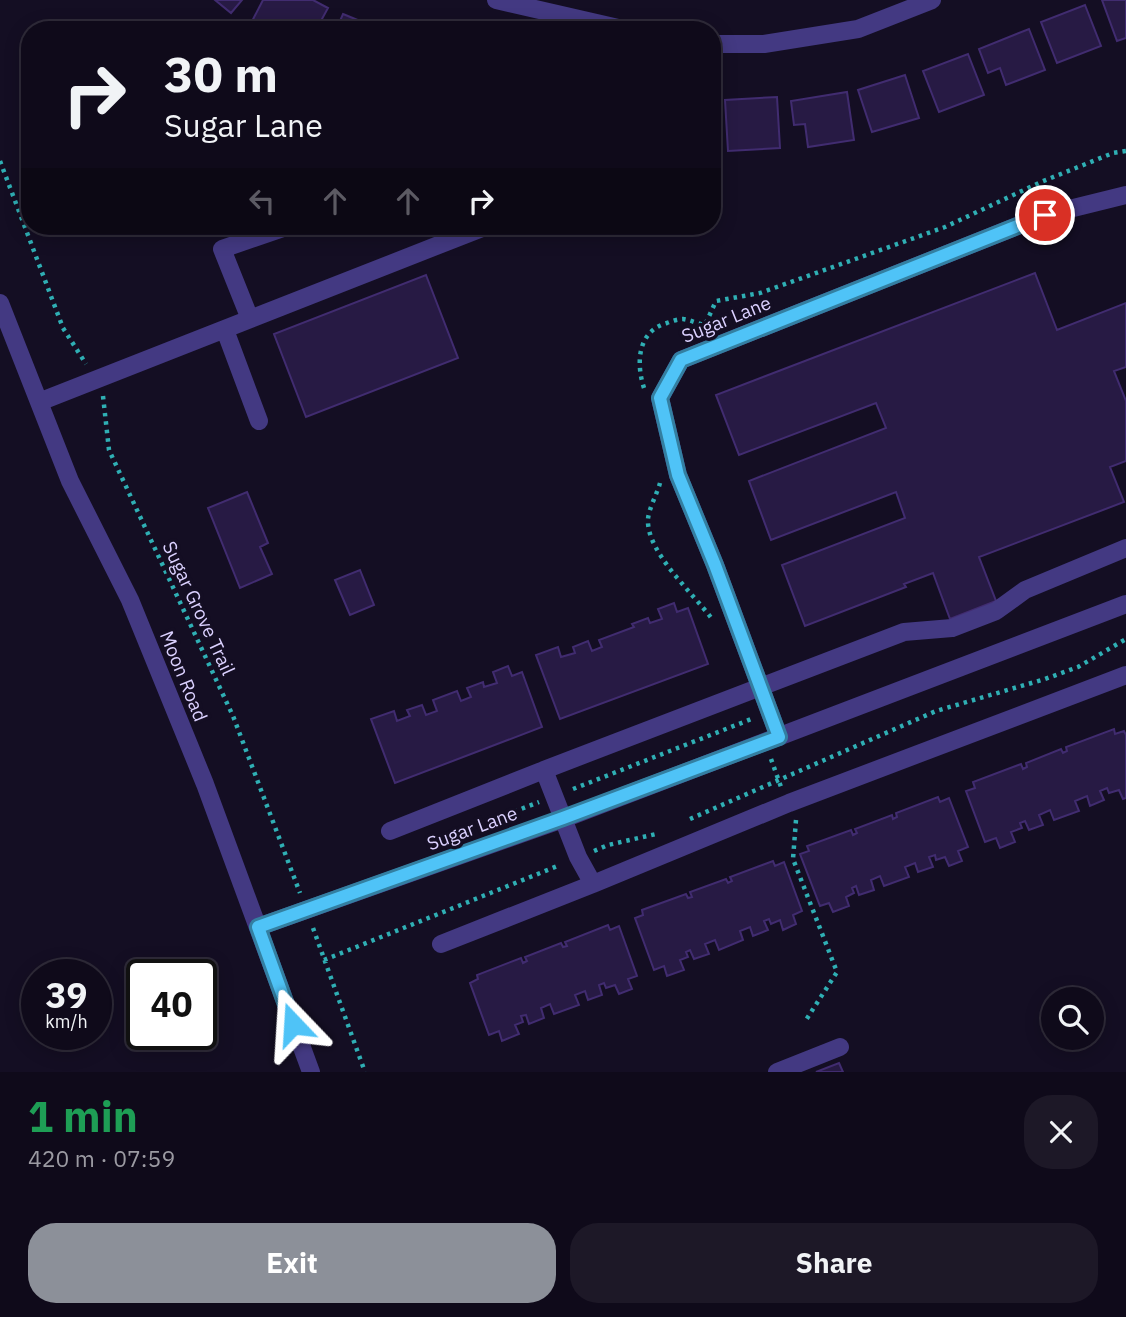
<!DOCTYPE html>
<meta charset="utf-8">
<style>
:root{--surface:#0f0a1a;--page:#1d1827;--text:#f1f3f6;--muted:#9b9aa2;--line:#2f2b39;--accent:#8c9099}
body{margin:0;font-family:"IBM Plex Sans",sans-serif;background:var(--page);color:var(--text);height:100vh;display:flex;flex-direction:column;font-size:26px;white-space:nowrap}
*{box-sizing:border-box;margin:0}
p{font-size:23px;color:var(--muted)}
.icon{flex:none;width:38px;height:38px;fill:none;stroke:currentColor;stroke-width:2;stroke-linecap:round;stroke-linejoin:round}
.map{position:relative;height:1072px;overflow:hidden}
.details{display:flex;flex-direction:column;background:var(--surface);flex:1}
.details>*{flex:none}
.top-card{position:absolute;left:21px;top:21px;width:700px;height:214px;border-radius:28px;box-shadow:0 4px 18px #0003,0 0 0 2px var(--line);background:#0f0a1a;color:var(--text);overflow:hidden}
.tools{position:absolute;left:1041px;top:987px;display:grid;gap:14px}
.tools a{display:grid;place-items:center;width:63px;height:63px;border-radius:50%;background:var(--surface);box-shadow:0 4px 18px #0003,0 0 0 2px var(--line);font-size:35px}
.speed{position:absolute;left:21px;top:959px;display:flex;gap:14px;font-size:35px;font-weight:700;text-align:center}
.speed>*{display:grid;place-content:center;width:91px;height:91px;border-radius:50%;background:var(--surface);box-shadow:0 4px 18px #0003,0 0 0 2px var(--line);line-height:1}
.speed small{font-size:18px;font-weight:400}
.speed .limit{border:4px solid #111;border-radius:10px;background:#fff;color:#111}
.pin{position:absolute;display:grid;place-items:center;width:60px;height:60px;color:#fff;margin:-30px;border:4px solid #fff;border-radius:50%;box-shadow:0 2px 7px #0007}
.me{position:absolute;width:77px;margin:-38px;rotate:340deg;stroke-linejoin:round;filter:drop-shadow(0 0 5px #0008)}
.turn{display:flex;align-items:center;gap:24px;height:147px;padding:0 28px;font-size:32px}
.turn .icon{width:91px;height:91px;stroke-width:2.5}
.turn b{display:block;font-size:49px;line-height:60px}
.lanes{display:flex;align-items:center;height:66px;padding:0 28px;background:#0003;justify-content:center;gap:35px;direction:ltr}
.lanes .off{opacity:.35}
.round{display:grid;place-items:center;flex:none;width:74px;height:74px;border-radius:28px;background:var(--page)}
.overview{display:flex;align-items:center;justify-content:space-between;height:119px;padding:0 28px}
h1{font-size:42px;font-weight:800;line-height:52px;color:#1e9e55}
.action{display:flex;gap:14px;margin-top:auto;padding:14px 28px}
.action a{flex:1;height:80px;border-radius:28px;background:var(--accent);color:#fff;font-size:28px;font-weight:800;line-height:80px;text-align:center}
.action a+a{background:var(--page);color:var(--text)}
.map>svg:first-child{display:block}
</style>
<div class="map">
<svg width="1126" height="1072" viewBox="0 0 1126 1072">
<rect width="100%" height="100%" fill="#140e23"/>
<!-- building -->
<path fill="#271a44" stroke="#412c70" stroke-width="2" d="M215,0H242L231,13Z
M263,0H313L328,8L316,30H259L250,25Z
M1102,0H1126V38L1117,41Z
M1085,5L1101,46L1057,63L1041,22Z
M343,14L382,30H336Z
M1029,29L1045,70L1006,85L1000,68L988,73L979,49Z
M968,54L984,95L939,112L923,71Z
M905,75L919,118L872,132L858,90Z
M847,92L854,140L808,147L805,124L794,125L791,101Z
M777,97L780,148L728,151L725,100Z
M1035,273L1057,330L1126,303V367L1114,371L1126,401V461L1110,467L1124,502L979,557L996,601L950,619L933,573L904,584L906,587L805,626L782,565L905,518L896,492L771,540L749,481L886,428L876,403L739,455L716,395Z
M426,275L458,358L306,417L274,334Z
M247,492L268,543L260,547L272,574L240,588L208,508Z
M360,570L374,605L350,615L335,580Z
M674,603L677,612L688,608L708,664L560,719L536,655L558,647L561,657L575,653L573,647L588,641L592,651L602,647L599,640L634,627L632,624L648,618L650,623L662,619L658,609Z
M508,666L512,676L522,672L542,727L395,783L371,719L394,711L397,721L410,716L407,710L422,705L426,715L437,711L433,700L457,691L461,701L471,697L467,688L483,682L484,687L497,683L493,672Z
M1114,729L1115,734L1124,731L1126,735V798L1123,799L1119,790L1109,793L1107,788L1100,791L1104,800L1090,806L1087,796L1075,801L1079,811L1054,820L1050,810L1039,815L1043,825L1029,830L1025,821L1020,823L1022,828L1011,832L1015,842L1000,848L996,838L985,842L966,791L975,788L973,782L1021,764L1023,769L1027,767L1026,763L1061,749L1063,753L1067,751L1066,747Z
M938,797L940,802L949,798L968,847L958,851L962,861L949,866L945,857L936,860L935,855L929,857L933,867L918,872L915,863L905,867L909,877L884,886L880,876L871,880L874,890L859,895L856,886L852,888L854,893L846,897L849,906L833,912L829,903L820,906L800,854L809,851L807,846L851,830L853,835L857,833L855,829L892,815L893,819L897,817L896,813Z
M773,861L775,866L784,862L802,911L793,915L796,924L783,930L780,920L771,924L769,919L764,921L768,930L753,936L750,927L740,931L743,940L719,950L715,940L705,944L709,954L694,959L690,950L686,952L688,957L680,960L684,970L667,976L664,966L654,970L635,918L643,915L642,910L686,894L688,898L692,897L690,892L726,879L728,883L732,881L730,877Z
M608,925L610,930L619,926L637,976L628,979L632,989L619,994L615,985L606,988L604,983L599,985L602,995L588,1000L585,991L575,995L579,1005L554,1014L550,1004L541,1008L544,1018L529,1024L526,1015L521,1016L523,1022L515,1025L519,1034L502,1041L499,1031L489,1035L470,983L478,979L477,975L521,958L523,963L527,961L525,957L561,943L563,947L567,946L565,942Z
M839,1063L843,1072H816Z"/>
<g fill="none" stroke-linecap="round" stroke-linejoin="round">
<!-- path -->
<path stroke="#2fafb4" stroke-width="4.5" stroke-dasharray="3.5 5" stroke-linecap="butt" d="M0,161L63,328L86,364
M644,388C636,364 637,331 667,323C672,321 678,319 683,319C691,320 698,324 705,325L716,301L760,293L945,227L1041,182L1113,153L1126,151
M103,396L109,450L233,716L300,893
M660,483C657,494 649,508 648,519C646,552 693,593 712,619
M771,759L781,787
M573,789L754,718
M498,818L539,802
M690,819L936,711L1045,679L1078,667L1126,639
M796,820L793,859L837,972L806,1020
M594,851L608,845L656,834
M313,928L365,1072
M324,960L560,865"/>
<!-- minor -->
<path stroke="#433982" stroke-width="18" d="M496,0L627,30
M712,44H764L858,29L932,0
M0,303L70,481L130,600L205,784L311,1072
M250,319L222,249L289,226
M225,330L259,421
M39,402L487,226
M779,737L715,565L678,475L660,398L681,360L1045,215L1126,195
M390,831L544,770
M593,884L789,803L1126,675
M258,927L563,819L1126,604
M441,944L593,884L578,857L544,770L904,632L952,628L996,611L1025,590L1126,548
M777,1072L840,1047"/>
</g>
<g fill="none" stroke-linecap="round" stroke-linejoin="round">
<defs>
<path id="route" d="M293,1024L258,927L563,818L779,737L715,565L678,475L660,398L681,360L1045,215"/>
</defs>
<!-- route casing -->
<use href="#route" stroke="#337fa1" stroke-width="18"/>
<!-- route -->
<use href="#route" stroke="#4fc3f7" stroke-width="12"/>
</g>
<g text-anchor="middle" stroke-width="7" stroke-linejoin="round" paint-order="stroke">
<!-- street labels -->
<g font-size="19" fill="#dbd1ff" stroke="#140e23">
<text transform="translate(726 319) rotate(-22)" y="7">Sugar Lane</text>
<text transform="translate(199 608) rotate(65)" y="7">Sugar Grove Trail</text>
<text transform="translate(184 676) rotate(68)" y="7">Moon Road</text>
<text transform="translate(472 828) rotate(-20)" y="7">Sugar Lane</text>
</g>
</g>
</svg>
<div class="tools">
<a><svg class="icon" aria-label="search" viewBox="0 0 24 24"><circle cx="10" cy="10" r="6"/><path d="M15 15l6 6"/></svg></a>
</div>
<div class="speed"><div>39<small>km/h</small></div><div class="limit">40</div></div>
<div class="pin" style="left:1045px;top:215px;background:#d93025"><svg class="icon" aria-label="arrive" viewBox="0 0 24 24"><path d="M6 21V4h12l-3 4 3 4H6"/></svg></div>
<svg class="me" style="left:293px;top:1024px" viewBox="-20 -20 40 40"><path d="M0-17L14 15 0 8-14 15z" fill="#4fc3f7" stroke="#fff" stroke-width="4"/></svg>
<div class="top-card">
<div class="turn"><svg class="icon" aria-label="right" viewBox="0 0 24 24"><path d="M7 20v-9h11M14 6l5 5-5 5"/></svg><div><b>30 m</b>Sugar Lane</div></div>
<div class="lanes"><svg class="icon off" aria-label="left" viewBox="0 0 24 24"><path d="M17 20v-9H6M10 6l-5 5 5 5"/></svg><svg class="icon off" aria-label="ahead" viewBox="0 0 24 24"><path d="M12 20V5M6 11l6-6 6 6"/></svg><svg class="icon off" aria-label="ahead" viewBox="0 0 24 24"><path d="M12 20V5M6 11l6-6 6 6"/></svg><svg class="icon" aria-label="right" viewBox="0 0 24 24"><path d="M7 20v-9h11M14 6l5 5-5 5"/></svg></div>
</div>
</div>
<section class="details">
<div class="overview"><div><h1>1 min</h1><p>420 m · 07:59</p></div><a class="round"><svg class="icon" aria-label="close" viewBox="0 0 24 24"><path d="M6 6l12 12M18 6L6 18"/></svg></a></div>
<div class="action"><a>Exit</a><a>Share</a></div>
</section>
